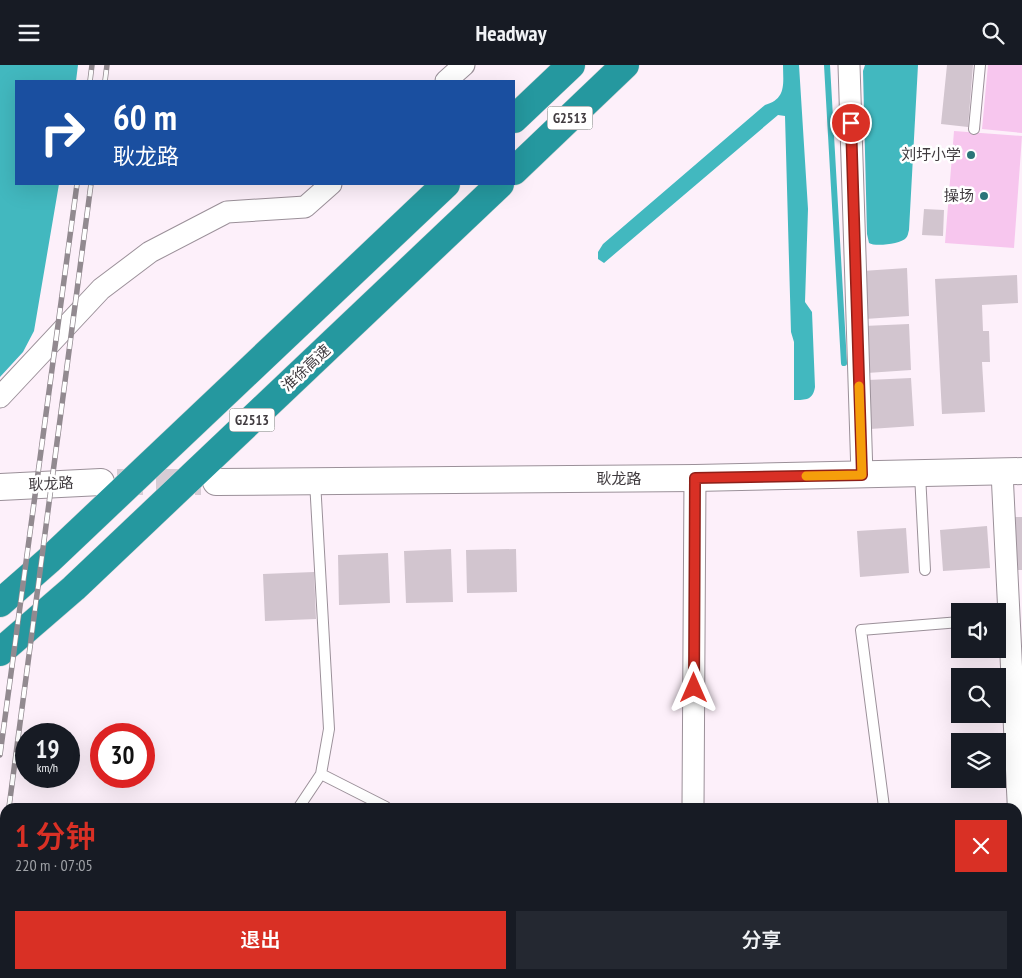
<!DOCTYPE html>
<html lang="zh">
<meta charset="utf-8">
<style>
:root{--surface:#171b24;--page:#242831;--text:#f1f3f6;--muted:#9ea1a6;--accent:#d93025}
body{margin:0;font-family:"PT Sans Narrow","Noto Sans SC",sans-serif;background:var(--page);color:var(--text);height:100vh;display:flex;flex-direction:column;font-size:19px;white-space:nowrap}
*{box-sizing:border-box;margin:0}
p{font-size:16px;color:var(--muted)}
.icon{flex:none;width:28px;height:28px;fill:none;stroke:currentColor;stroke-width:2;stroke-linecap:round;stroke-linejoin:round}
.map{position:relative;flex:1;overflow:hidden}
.side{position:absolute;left:0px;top:738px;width:1022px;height:176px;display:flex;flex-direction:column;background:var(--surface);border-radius:15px 15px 0 0;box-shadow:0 5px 20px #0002}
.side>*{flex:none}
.banner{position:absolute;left:15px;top:15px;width:500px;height:105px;border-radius:0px;box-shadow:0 5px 20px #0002;background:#1a4fa0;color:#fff;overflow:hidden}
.controls{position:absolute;left:951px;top:538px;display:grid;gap:10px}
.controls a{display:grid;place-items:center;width:55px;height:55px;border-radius:0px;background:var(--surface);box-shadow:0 5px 20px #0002;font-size:25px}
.speed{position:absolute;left:15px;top:658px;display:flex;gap:10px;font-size:25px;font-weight:700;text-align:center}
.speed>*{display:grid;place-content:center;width:65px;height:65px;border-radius:50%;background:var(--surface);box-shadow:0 5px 20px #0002;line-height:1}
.speed small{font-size:12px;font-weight:400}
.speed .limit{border:8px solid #d22;background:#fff;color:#111}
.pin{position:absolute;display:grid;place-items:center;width:42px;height:42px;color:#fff;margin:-21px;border:2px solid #fff;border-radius:50%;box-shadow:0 1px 5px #0007}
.me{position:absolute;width:55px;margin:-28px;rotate:0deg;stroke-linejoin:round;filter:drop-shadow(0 0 4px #0008)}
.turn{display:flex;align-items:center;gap:18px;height:105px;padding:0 15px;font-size:22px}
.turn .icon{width:65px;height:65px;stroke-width:2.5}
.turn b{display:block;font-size:35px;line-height:42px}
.round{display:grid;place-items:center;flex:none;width:52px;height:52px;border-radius:0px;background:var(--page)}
.overview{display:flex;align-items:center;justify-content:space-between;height:85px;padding:0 15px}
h1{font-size:30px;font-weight:600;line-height:38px;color:var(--accent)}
.action{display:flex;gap:10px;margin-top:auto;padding:10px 15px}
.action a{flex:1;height:58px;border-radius:0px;background:var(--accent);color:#fff;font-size:20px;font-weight:600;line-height:58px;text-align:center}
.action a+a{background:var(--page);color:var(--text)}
header{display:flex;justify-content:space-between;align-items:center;height:65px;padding:0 15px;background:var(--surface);font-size:22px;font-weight:600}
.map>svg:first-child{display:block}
</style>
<header><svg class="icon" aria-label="menu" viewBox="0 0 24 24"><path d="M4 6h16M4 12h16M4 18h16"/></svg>Headway<svg class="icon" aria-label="search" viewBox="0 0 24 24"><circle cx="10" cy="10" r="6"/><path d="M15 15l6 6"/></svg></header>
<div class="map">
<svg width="1022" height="913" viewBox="0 0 1022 913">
<rect width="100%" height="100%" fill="#fdf0fa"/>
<!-- green -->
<path fill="#f7c6ee" d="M988,0H1022V68L982,64Z
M954,66L1022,71L1014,183L945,178Z"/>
<!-- water -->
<path fill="#42b8bf" d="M0,0H78L76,16H16V119H59L34,266L23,287L0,312Z
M783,0H799L808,144L805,237L812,247L815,322C813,335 806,335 794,335V277L791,267L785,51L778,50L604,198L598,194V187L603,179L765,40C787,34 783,18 783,0Z
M865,0H918L909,165C908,168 908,171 906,173C901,179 875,182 869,178L867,169L863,6Z"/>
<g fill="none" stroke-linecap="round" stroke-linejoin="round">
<!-- stream -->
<path stroke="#42b8bf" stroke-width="6" d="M827,0L844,298"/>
</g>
<!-- building -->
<path fill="#d2c5cf" d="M947,0H973L968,62L941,59Z
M924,144L944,145L943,171L922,170Z
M907,203L909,251L865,254L862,206Z
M1017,210L1018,238L982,240L983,266H989L990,297H982L985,347L942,349L935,214Z
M909,259L911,305L867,308L864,261Z
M911,313L914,361L870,364L868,315Z
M1010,452H1022V505H1012Z
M987,461L990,503L943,506L940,465Z
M906,463L909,508L860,512L857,466Z
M451,484L453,537L406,538L404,486Z
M516,484L517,527L467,528L466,485Z
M388,488L390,538L339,540L338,490Z
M314,507L316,554L265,556L263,509Z"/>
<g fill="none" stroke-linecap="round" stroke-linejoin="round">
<!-- tertiary-tunnel -->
<path stroke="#d7ccd5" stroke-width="26" stroke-dasharray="26 13" stroke-linecap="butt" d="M117,417H201"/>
<defs>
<path id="service" d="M974,64L980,0
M920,409L925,505
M321,709L386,742
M299,742L321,709L329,664L315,416
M884,742L861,565L960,557
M322,909V913
M463,909L464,913"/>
<path id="minor" d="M849,0L862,410
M446,16L464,0
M0,332L101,224L150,187L227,147L305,142L331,119
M1002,407L1022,817
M693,742L695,413
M697,909V913"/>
<path id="tertiary" d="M216,417L695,413L1022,406
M0,422L101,417"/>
<path id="motorway" d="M514,54L571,0
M514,106L625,0
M0,538L49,495L446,119
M0,587L74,523L500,119"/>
</defs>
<!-- service casing -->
<use href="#service" stroke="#9b9099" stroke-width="12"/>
<!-- minor casing -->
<use href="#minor" stroke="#9b9099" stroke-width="23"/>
<!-- tertiary casing -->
<use href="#tertiary" stroke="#9b9099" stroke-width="28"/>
<!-- motorway casing -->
<use href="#motorway" stroke="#d5d4d5" stroke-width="29"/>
<!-- service -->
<use href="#service" stroke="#fff" stroke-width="10"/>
<!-- minor -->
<use href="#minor" stroke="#fff" stroke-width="21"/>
<!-- tertiary -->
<use href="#tertiary" stroke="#fff" stroke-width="26"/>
<!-- motorway -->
<use href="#motorway" stroke="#25989f" stroke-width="28"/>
<defs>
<path id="rail" d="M90,16L92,0
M105,16L107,0
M0,690L77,119
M9,742L91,119
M0,809L5,771"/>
</defs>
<!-- rail casing -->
<use href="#rail" stroke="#928a90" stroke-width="5.5"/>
<!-- rail -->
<use href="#rail" stroke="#fff" stroke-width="4" stroke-dasharray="11" stroke-linecap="butt"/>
</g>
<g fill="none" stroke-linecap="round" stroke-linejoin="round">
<defs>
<path id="route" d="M694,623L695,413L862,410L851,58"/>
</defs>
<!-- route casing -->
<use href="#route" stroke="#8d1f18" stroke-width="12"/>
<!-- route -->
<use href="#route" stroke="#d93025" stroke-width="9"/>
<!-- slow -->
<path stroke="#f59e0b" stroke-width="9" d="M806,411L862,410L859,321"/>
</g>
<!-- markers -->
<g fill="#2b7579" stroke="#fff" stroke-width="2">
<circle cx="971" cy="90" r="5"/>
<circle cx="984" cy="131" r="5"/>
</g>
<g text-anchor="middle" stroke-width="5" stroke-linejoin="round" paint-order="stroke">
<!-- shield labels -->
<g fill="#fff" stroke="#797679" stroke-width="1">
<rect x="547.5" y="41.5" width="45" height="23" rx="4"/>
<rect x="229.5" y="343.5" width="45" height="23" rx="4"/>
</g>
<g font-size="14" font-weight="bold" fill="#403b3f">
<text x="570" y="58">G2513</text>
<text x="252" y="360">G2513</text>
</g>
<!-- poi labels -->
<g font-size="15" fill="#403b3f" stroke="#fff" text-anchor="end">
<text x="961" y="95">刘圩小学</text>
<text x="974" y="136">操场</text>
</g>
<!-- street labels -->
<g font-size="15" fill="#403b3f" stroke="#fff">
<text transform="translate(306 303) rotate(-43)" y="5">淮徐高速</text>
<text x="619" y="419">耿龙路</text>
<text transform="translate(51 419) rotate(-3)" y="5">耿龙路</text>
</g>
</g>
</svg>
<div class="controls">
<a><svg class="icon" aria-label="sound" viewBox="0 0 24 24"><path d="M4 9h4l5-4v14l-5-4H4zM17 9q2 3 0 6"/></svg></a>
<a><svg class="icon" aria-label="search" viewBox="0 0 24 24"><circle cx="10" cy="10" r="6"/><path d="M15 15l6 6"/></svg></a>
<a><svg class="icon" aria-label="layers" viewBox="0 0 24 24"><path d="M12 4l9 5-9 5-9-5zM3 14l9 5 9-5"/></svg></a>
</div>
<div class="speed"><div>19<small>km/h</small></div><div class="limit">30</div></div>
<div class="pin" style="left:851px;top:58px;background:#d93025"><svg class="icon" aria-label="arrive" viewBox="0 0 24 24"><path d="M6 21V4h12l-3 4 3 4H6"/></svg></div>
<svg class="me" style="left:694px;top:623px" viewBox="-20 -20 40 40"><path d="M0-17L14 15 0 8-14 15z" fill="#d93025" stroke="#fff" stroke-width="4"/></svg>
<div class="banner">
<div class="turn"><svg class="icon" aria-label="right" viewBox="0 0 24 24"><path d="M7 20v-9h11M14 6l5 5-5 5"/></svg><div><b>60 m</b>耿龙路</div></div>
</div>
<section class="side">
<div class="overview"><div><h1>1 分钟</h1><p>220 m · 07:05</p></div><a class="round" style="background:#d93025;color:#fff"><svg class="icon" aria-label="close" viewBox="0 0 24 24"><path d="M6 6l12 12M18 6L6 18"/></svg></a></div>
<div class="action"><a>退出</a><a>分享</a></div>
</section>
</div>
